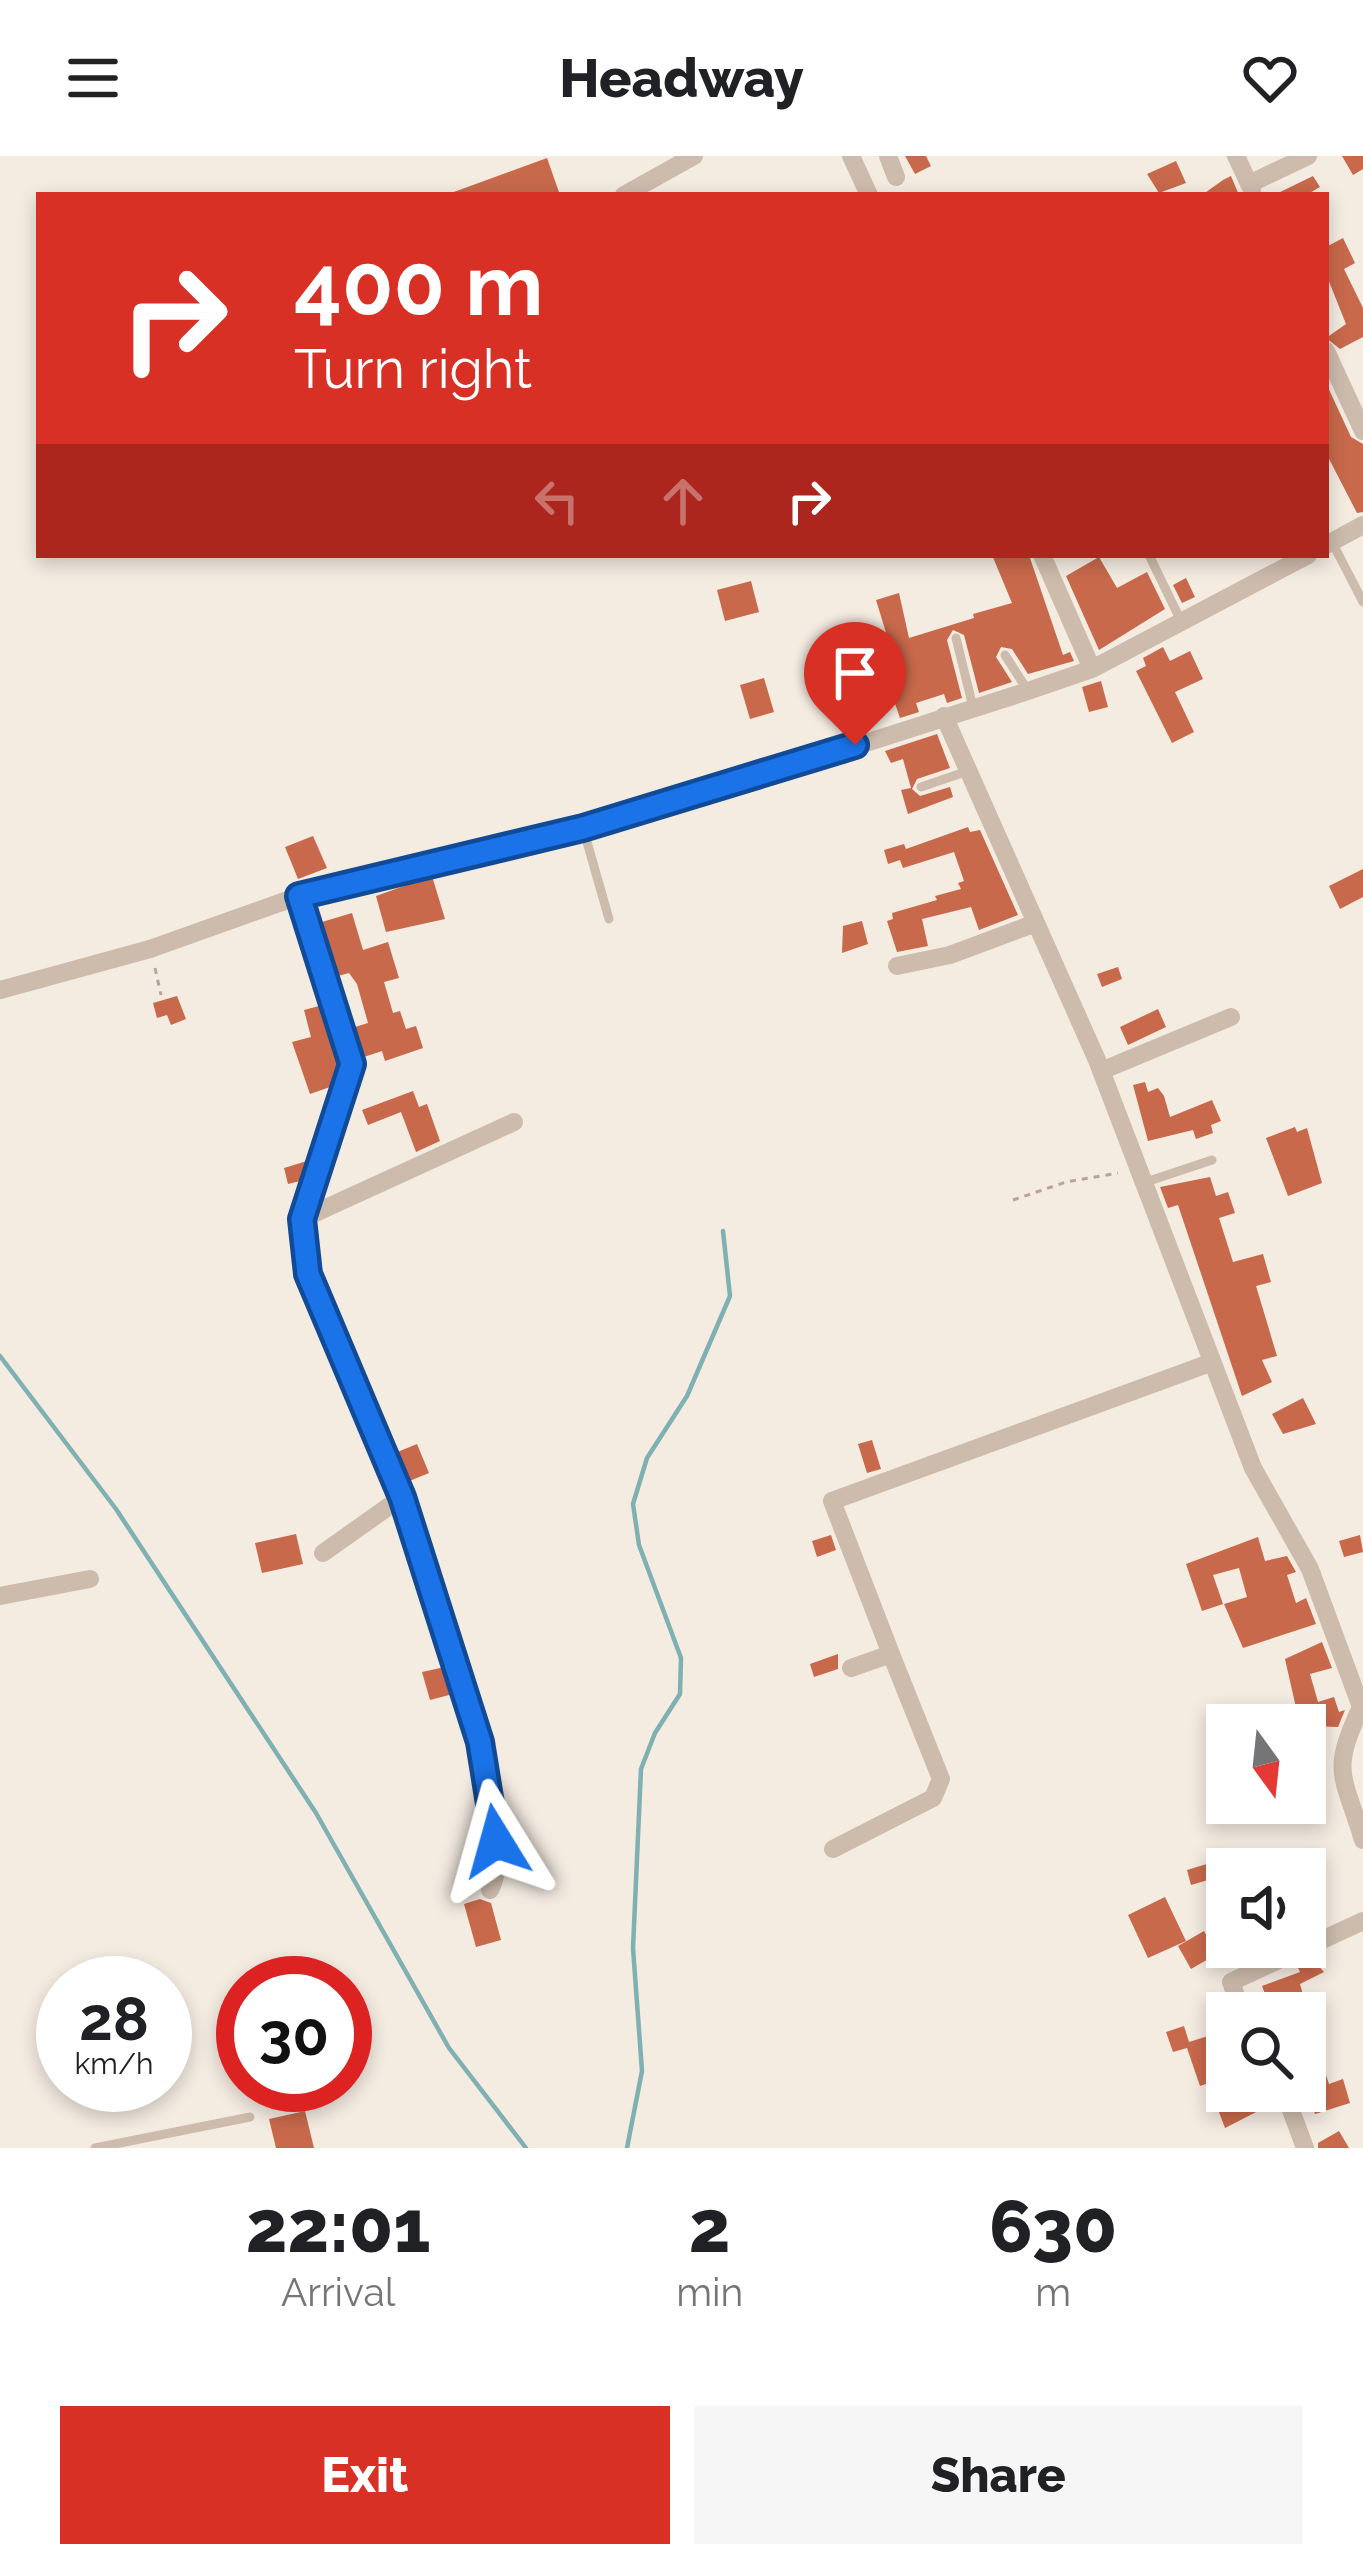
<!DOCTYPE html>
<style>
:root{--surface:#fff;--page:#f6f6f6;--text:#202124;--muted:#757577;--accent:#d93025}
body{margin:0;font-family:Raleway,sans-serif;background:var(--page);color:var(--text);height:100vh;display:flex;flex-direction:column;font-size:45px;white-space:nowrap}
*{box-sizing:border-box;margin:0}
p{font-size:39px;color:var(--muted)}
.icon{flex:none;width:66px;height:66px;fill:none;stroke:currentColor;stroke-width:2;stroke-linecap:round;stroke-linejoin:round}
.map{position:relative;height:1992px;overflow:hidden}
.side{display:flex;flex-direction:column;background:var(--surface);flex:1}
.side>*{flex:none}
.guide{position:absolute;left:36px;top:36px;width:1293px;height:366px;border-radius:0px;box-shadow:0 6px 18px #0003;background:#d93025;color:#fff;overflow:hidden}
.needle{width:78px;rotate:165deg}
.controls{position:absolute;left:1206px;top:1548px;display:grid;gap:24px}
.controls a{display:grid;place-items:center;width:120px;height:120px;border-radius:0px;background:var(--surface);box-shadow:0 6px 18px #0003;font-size:60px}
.speed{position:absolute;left:36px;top:1800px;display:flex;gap:24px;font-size:60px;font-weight:700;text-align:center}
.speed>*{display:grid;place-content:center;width:156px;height:156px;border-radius:50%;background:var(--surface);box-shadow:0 6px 18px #0003;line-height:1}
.speed small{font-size:30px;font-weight:400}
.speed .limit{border:18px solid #d22;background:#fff;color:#111}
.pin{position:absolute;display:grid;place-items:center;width:102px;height:102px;color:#fff;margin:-123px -51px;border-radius:50% 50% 50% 0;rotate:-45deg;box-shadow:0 0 12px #0007}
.pin .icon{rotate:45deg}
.me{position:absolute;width:132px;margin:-66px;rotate:352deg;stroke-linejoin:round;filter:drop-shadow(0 0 9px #0008)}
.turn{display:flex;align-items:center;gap:42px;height:252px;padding:0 60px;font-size:54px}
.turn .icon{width:156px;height:156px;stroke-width:2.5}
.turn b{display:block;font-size:84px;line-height:102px}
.lanes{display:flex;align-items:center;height:114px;padding:0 60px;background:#0003;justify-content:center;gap:60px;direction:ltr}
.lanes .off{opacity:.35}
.eta{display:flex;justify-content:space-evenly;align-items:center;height:204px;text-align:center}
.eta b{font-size:72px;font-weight:800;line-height:84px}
.button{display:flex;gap:24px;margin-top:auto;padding:24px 60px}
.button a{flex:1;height:138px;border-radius:0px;background:var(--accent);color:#fff;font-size:48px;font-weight:800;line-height:138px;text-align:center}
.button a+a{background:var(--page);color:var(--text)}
header{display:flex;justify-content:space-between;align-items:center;height:156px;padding:0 60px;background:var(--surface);font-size:54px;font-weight:800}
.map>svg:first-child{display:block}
</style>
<header><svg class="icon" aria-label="menu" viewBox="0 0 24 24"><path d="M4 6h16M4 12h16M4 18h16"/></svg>Headway<svg class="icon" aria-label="heart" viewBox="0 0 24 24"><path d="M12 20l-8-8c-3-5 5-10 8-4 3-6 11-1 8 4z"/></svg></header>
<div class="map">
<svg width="1363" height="1992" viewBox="0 0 1363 1992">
<rect width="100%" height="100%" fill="#f4ebe1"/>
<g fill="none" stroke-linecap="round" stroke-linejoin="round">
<!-- stream -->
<path stroke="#7fb0b2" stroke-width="4.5" d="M0,1200L116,1353L316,1657L449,1892L526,1992
M627,1992L642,1915L633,1792L641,1613L655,1577L680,1538L681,1502L639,1389L633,1348L647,1302L687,1240L730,1140L723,1075"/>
</g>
<!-- building -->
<path fill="#c8694b" d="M905,0H926L931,10L915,18Z
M1342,0H1363V13L1353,19Z
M547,2L560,39H451V37Z
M1176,5L1186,27L1159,37L1147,18Z
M1231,20L1239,39H1202L1223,24Z
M1313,20L1320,31L1306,39H1274Z
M1343,82L1355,107L1344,113L1363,152V181L1340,193L1326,182L1346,168L1326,118V91Z
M1326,227L1351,281L1363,288V356L1357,357L1326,297Z
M992,399H1029L1063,499L1070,496L1074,505L1028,518L1012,493L1001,491L996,501L1012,526L979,537L964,479L953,474L947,484L962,542L947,547L944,538L916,547L919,556L900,562L890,533L902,529L876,444L899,437L909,482L974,462L973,458L1012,447Z
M1099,401L1117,432L1147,416L1165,453L1099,494L1066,420Z
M1186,422L1195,441L1182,447L1173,429Z
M751,425L759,456L725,465L717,434Z
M1163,491L1170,505L1190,495L1203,523L1175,536L1194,576L1172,587L1136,515L1146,510L1143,502Z
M764,522L774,556L750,563L740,529Z
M1101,525L1108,551L1089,556L1082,531Z
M937,578L950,612L917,623L912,633L920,640L950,631L953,641L908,658L901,634L911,632L903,603L891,607L885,595Z
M968,671L970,676L980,674L1018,759L979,774L971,751L922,763L928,790L897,796L887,765L893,763L892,757L937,744L935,740L961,733L958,727L964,725L954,696L903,712L900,704L888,708L884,694L904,688L906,693Z
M313,680L327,712L298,723L285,691Z
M1363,713V741L1340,753L1329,730Z
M432,720L445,763L386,776L376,740Z
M352,757L363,794L388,786L399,822L384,826L393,857L400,855L406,873L416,870L423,892L385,905L382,895L364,901L355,871L368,867L357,828L349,817L338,820L322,766Z
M862,765L868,788L842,797L843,770Z
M1118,811L1122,823L1102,831L1097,818Z
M177,840L186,863L171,869L167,859L157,862L153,847Z
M319,850L338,908L330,931L310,938L292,886L311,881L304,854Z
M1158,853L1166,871L1128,889L1120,871Z
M1145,926L1148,936L1158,932L1164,940L1170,961L1212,944L1221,965L1211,969L1213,977L1196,983L1193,974L1148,985L1133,929Z
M413,935L419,951L427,948L440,985L416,996L401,956L368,969L362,954Z
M1295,971L1297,976L1307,972L1322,1027L1288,1040L1266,982Z
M307,1005L300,1025L288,1028L284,1012Z
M1210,1021L1216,1040L1228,1036L1235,1057L1219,1062L1233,1106L1263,1098L1271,1126L1256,1130L1277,1200L1262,1204L1272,1226L1242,1240L1178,1049L1168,1052L1160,1031Z
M1303,1242L1316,1268L1283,1278L1272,1258Z
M872,1284L881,1313L867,1317L858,1288Z
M417,1288L429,1317L407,1326L395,1297Z
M296,1378L303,1408L262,1417L255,1387Z
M831,1379L836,1394L817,1401L812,1385Z
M1360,1379L1363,1396L1344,1401L1339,1385Z
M1258,1381L1265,1405L1287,1400L1296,1416L1287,1419L1296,1447L1306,1442L1316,1468L1243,1492L1224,1448L1247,1441L1239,1412L1213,1419L1223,1448L1202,1455L1186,1408Z
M1322,1486L1332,1512L1310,1518L1318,1546L1334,1541L1339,1556L1345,1554L1338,1571L1267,1569L1297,1556L1285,1503Z
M838,1498V1513L814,1521L810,1508Z
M445,1511L453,1538L430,1544L422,1516Z
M1210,1707L1215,1722L1191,1729L1187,1714Z
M1165,1741L1186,1785L1148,1802L1128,1759Z
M480,1743L491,1747L501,1784L476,1791L464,1748Z
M1204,1775L1217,1798L1191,1813L1178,1790Z
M1312,1803L1324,1816L1300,1828L1304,1842L1272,1856L1262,1830L1300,1816L1297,1810Z
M1307,1862L1329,1928L1343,1923L1350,1947L1315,1958L1305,1925Z
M1184,1870L1189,1886L1227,1874V1921L1200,1930L1187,1892L1173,1896L1166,1876Z
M1233,1935H1260L1266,1951L1225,1972L1217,1951L1236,1944Z
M305,1955L314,1992H276L269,1963Z
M1339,1975L1349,1992H1318V1987Z"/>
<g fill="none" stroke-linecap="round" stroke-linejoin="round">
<!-- path -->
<path stroke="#b9a596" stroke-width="3" stroke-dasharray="6 6" stroke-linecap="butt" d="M155,812L161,839
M1013,1044L1066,1026L1118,1017"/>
<!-- lane -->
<path stroke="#cdbbac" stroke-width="9" d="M1332,386L1363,446
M1149,399L1182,467
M956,482L973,551
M1005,499L1028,535
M921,631L965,616
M583,672L609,763
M1143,1027L1212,1004
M95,1992L250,1961"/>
<!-- street -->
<path stroke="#cdbbac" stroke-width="18" d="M851,0L869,39
M888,0L896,21
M1236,0L1252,34
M1249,28L1308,0
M624,39L694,0
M1326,195L1363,275
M1326,389L1363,369
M1042,399L1092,513
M944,560L1097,904L1253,1312L1310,1413L1361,1551C1330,1616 1343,1618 1363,1684
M299,740L352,908L302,1063L314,1139C357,1234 537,1650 490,1734
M897,810L950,799L1036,767
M0,834L150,793L299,740L722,633L1028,535L1092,513L1308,399
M1101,915L1231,861
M302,1063L514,966
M323,1397L402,1341
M0,1440L90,1423
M851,1512L891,1498L832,1345L1210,1207
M833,1693L933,1642L941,1623L891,1498
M1242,1857L1231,1826L1363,1765
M1284,1935L1305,1992"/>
</g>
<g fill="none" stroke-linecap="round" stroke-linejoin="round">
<defs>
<path id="route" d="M496,1685L480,1586L402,1341L308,1118L302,1063L352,908L299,740L583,672L855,589"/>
</defs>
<!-- route casing -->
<use href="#route" stroke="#114b97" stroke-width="30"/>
<!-- route -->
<use href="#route" stroke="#1a73e8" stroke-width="21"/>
</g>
</svg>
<div class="controls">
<a><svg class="needle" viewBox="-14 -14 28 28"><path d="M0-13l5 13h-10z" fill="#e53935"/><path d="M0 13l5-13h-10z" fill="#757577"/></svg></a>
<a><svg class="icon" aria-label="sound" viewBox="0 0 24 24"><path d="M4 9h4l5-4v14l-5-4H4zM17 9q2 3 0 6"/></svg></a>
<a><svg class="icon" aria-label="search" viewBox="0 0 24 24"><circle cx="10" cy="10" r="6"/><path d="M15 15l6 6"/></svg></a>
</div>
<div class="speed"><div>28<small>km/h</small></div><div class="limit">30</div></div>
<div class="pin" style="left:855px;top:589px;background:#d93025"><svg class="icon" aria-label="arrive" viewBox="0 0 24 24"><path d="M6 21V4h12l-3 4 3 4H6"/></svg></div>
<svg class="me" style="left:496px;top:1685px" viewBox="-20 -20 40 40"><path d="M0-17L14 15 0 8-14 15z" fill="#1a73e8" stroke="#fff" stroke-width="4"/></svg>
<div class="guide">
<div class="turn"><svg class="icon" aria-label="right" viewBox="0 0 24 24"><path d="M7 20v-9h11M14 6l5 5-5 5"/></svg><div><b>400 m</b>Turn right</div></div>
<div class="lanes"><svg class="icon off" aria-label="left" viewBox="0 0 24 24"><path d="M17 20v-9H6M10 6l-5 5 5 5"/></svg><svg class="icon off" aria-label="ahead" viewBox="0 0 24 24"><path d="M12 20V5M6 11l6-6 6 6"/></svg><svg class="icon" aria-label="right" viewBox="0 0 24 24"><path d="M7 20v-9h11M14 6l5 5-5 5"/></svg></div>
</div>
</div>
<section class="side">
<div class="eta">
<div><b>22:01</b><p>Arrival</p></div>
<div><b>2</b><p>min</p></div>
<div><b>630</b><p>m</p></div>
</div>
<div class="button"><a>Exit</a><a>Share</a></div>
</section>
